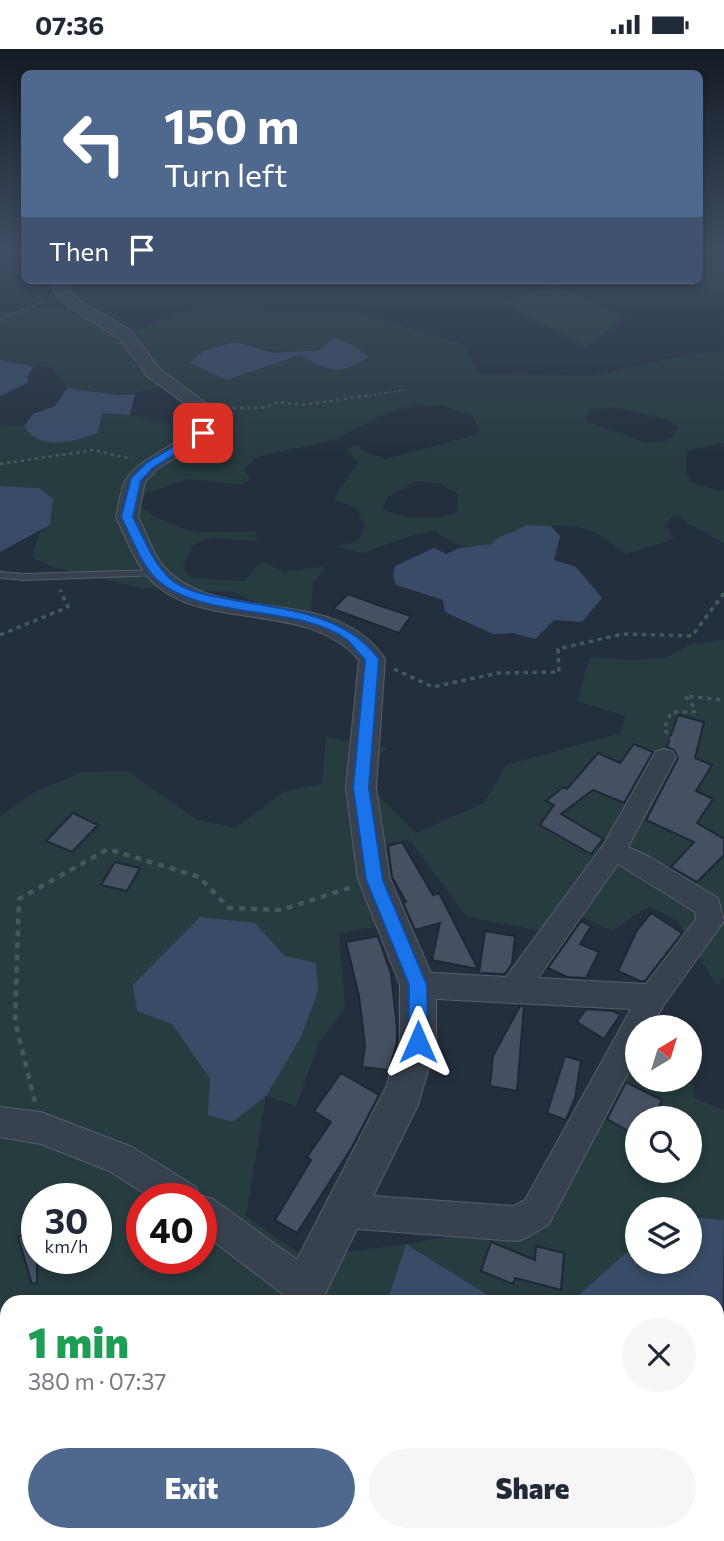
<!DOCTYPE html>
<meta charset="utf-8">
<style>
:root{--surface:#fff;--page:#f6f6f7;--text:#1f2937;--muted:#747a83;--accent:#4f688e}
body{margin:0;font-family:Commissioner,sans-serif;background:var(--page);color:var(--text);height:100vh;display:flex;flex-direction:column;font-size:26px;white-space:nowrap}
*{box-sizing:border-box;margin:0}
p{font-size:23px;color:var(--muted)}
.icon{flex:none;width:38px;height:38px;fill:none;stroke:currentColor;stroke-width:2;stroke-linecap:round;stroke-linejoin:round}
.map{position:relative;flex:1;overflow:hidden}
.panel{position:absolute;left:0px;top:1246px;width:724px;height:247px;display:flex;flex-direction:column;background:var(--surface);border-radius:21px 21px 0 0;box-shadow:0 4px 10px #0003}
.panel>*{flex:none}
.hud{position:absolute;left:21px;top:21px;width:682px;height:214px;border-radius:10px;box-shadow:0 4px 10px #0003;background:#4f688e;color:#fff;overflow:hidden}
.needle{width:46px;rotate:38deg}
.controls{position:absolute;left:625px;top:966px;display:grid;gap:14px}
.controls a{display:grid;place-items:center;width:77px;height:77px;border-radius:50%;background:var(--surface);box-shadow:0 4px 10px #0003;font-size:35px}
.speed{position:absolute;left:21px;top:1134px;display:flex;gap:14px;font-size:35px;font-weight:700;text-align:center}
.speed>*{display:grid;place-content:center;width:91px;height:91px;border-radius:50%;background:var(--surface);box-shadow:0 4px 10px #0003;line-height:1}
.speed small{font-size:18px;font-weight:400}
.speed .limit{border:10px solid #d22;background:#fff;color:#111}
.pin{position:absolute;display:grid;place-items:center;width:60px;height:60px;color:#fff;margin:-30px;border-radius:14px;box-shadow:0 4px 10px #0006}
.me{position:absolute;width:77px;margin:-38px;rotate:0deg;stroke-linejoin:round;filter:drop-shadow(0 0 5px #0008)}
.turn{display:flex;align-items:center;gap:24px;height:147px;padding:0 28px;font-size:32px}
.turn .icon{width:91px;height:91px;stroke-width:2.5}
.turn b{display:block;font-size:49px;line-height:60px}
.then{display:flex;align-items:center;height:66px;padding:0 28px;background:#0003;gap:14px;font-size:26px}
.round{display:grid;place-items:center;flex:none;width:74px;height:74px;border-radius:37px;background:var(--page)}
.head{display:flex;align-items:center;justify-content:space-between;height:119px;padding:0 28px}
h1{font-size:42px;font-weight:800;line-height:52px;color:#1e9e55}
.primary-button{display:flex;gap:14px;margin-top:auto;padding:14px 28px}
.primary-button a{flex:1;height:80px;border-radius:42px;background:var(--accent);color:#fff;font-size:28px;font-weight:800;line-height:80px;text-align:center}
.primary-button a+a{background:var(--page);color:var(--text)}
.status{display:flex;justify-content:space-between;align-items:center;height:49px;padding:0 35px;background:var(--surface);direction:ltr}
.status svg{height:19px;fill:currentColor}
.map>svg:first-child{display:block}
</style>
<div class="status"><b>07:36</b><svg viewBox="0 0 49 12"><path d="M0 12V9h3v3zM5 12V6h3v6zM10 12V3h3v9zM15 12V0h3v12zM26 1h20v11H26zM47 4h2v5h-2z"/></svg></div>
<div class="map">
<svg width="724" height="1492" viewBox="0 0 724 1492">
<rect width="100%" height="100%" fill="#242f3e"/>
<!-- green -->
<path fill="#263c3f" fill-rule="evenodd" d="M700,201H724V244L666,231H700Z
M555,237L625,268L586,298L502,254Z
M62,258L118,287L139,321L161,337C124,349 105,344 67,339L52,319L0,311V262Z
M193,260L351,262L463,295L479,324L592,327L690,305L724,302V394L686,402L687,428L696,436L724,442V495L675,466L665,476L674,490L626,505C615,498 602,486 589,481C566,473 506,475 492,495C462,500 459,499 435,482L410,487L363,504L335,497L358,493L365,478L357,459L336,452L335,446L358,414L346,400L358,396L366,403L385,410L475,386L480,381L473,367L444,357L413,356L383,366L334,391L257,408L244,420L251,430L240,436L188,430L147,444L139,457C183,488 204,484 256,482L257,492L213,489L195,494L182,518L192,529L244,532L261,512L284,523L327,517L313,534L311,561L265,558L234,543L141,539L52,518L32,508L39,484L50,476L39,439L0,437V376L24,377C42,404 74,392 98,384L102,364L130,366L171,375L180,391L211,383L218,370L205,352L160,324L147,298L134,282ZM330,291L332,322L300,306L227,331L235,293C265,301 306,312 330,291ZM614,358L670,371L679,380L667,392L646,394L586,372L590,361ZM416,432L442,435L458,446L457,463C431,472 406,471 382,459L388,448Z
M724,591V928L716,936L678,872L649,857L612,882L564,859L542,882L467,868L409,790L357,801L377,878L339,884L345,959L319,994L296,1057L266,1047L246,1167L305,1209L406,1195L554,1169L579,1108L637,1005V1031H690V978H652L655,972L691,978L694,1049L724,1061V1171L690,1168V1160H637V1194L574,1250L538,1253H499L407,1195L387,1253H7V1420L0,1431V767L33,744L82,723L128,722L196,770L235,779L283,743L322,735L326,688L387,699L369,717V738L416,784L484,754L506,716L621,684L625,667L577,652L590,608L629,611L666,609L689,596ZM255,874L285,907L208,1066L210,1030L172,975ZM637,1069H690V1122H637ZM37,1150H96V1209H37ZM142,1150H201V1209H142Z
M55,1486H680L682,1492H52Z"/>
<!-- water -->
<path fill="#394c67" d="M331,291C347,290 356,297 368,308C336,328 332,322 300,306L227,331L190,314L203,302L235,293L275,304L319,301Z
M0,311L34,317L27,328L29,333L0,347Z
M67,339L118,346L135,345L130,366L102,364L98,384C74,392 41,404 24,377L33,365L55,357Z
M0,437L39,439L53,450L50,476L0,503Z
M525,476L551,477L560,487L554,511L576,518L602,549L582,573L554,571L535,590L513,584L493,585L445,563L443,551L396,536L393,527L395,517L434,499L446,505L459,499L492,495C499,484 515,485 525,476Z
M200,868L255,874L285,907L316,914L318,942L301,988L266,1047L232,1073L208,1066L210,1030L172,975L137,962L133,936Z
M690,1168L724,1171L722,1278L724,1492H682L680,1486H718V1253H538L574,1250L637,1194V1213H690Z
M406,1195L499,1253H387Z"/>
<!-- building -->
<path fill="#455162" stroke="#1f2835" stroke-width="2" d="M348,545L378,556L411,567L399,584L333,560Z
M678,666L704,673L695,709L712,716L696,742L713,750L697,774L724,790V806L697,833L671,818L694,793L646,771L678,709L674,701L667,698Z
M634,695L653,703L624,754L593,741L561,765L603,790L591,805L540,776L554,756L546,752L563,738L567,740L598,704L620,714Z
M73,764L98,776L72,803L46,792Z
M402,793L433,846L439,844L478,920L432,911L440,874L415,881L403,854L406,853L392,828L388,797Z
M115,813L140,819L127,842L101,836Z
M651,864L682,884L645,932H640L618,922L637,881Z
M581,872L591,877L580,895L599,903L586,929L567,928L548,919Z
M485,882L515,887L512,915L505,925L479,924Z
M378,887L391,925L397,979V993L389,1021L362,1018L365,997L359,947L346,893Z
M520,957H524L517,1042L490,1037L493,1007Z
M586,960L613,962L620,966L604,990L577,973Z
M565,1007L581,1012L575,1049L566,1071L547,1064Z
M341,1024L379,1046L352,1098L297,1184L275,1171L311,1111L307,1108L331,1073L314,1062Z
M626,1033L662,1051L654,1069H637V1087L607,1070Z
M37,1179V1234L32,1235L18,1188Z
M491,1193L535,1211L536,1197L564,1204L561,1241L515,1229L513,1235L481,1222Z"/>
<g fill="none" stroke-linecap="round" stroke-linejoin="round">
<defs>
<path id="service" d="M157,521L160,522V526L25,531L0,529V523L25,525Z"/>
<path id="minor" d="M664,700L672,702L676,708L628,798L648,807L718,849L724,872L663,957L652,978H637V1007L549,1175L530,1187L518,1192L344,1179L332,1174L327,1162L332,1150L344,1145L514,1157L525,1151L631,960L418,949L408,945L404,936L408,927L418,923L506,928L604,795L656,702ZM618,815L695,863L696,870L646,935L538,929Z
M0,1058L41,1063L132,1098L196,1138L199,1146L213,1150L318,1226L323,1239L318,1252H292L201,1183V1150H153L109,1122L41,1095L0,1088Z"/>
<path id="tertiary" d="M53,231H69L70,242L82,253L131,281L159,319L214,360L218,370L210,388L157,420L145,433L138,468C147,484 153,507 166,520C222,577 335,534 385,610L376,739L390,830L436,936V993L418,1056L326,1243L324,1253H280L290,1224L386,1038L400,993V936L358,830L346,739L359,611C306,549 199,585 149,529C134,512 126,488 116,468C119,456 120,441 126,431C140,404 204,390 196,363L147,327L119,289L70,259L54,243Z
M258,1486H308V1492H256Z"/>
</defs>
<!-- service casing -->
<use href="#service" stroke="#565f6c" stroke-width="2"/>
<!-- minor casing -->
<use href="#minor" stroke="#565f6c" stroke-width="2"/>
<!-- tertiary casing -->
<use href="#tertiary" stroke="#565f6c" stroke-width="2"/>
<!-- path-far4 -->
<path stroke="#44595c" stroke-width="2" stroke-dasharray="2.5 2.5" stroke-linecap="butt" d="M0,203L9,201
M0,271L46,251
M359,348L404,341"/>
<!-- path-far3 -->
<path stroke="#44595c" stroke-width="2.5" stroke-dasharray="3.5 3.5" stroke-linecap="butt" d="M226,359H262L279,353L302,356L371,346
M0,415L94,401L132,410"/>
<!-- path-far2 -->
<path stroke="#44595c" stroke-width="3.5" stroke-dasharray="4.5 4.5" stroke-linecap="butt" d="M0,586L68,558L60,541
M394,620L433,638L498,624L559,623L558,600L623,585L692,587L724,544
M673,692L664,680L671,663H694L696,660L685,647L724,651"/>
<!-- path-far1 -->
<path stroke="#44595c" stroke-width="4.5" stroke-dasharray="6 6" stroke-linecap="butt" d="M35,1053L15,972L19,850L108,800L199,828L229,859L281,861L352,838"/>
<!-- path -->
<path stroke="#44595c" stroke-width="5" stroke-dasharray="8 8" stroke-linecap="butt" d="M360,1486L364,1492"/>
<!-- service -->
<use href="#service" fill="#38414e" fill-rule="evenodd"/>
<!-- minor -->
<use href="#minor" fill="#38414e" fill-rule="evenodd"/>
<!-- tertiary -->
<use href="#tertiary" fill="#38414e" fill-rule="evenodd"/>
</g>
<!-- sky -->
<linearGradient id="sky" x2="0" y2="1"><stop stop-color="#141a22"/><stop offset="0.49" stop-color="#3f4d63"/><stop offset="1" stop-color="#3f4d63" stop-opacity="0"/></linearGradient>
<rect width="724" height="410" fill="url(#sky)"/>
<!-- route -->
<path fill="#1a73e8" stroke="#114b97" stroke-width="2" d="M199,382L208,384L153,419L141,432L133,468C144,489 154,516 172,531C185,542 207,546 223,549C277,560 344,562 379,610L369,739L383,831L427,936L428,993L425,999L418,1002L411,999L408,993L409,936L366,831L353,739L365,611C359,605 353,597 347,591C300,555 199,572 155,529C140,514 131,487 121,468L131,429L146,414Z"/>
</svg>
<div class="controls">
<a><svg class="needle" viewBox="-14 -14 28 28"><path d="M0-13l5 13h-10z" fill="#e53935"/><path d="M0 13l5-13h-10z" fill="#747a83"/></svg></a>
<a><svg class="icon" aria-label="search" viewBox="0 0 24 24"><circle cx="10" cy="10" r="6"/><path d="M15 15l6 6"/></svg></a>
<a><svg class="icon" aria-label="layers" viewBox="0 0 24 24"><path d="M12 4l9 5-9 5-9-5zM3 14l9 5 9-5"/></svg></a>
</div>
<div class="speed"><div>30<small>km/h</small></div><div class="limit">40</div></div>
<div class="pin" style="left:203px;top:384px;background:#d93025"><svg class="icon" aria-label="arrive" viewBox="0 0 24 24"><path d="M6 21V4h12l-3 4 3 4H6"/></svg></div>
<svg class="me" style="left:418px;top:993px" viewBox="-20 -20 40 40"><path d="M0-17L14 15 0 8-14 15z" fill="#1a73e8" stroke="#fff" stroke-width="4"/></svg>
<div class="hud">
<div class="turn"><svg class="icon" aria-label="left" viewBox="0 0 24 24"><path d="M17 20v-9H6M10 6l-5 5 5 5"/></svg><div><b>150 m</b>Turn left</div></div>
<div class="then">Then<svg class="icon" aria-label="arrive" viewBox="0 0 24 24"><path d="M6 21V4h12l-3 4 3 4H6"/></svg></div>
</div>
<section class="panel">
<div class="head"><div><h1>1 min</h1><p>380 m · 07:37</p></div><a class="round"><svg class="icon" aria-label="close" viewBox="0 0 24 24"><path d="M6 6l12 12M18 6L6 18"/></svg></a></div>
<div class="primary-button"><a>Exit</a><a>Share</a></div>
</section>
</div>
